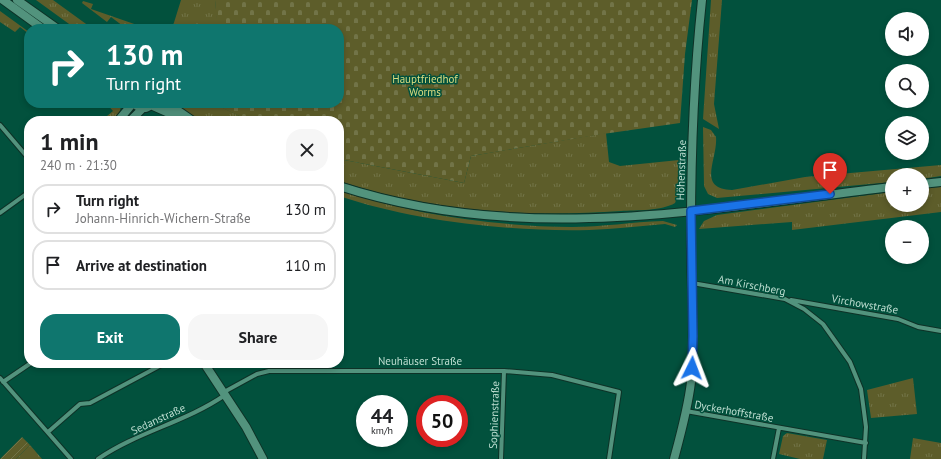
<!DOCTYPE html>
<meta charset="utf-8">
<style>
:root{--surface:#fff;--page:#f6f6f6;--text:#202124;--muted:#757577;--line:#e0e0e0;--accent:#0f766e}
body{margin:0;font-family:"PT Sans",sans-serif;background:var(--page);color:var(--text);height:100vh;display:flex;flex-direction:column;font-size:15px;white-space:nowrap}
*{box-sizing:border-box;margin:0}
p{font-size:13px;color:var(--muted)}
.icon{flex:none;width:22px;height:22px;fill:none;stroke:currentColor;stroke-width:2;stroke-linecap:round;stroke-linejoin:round}
.map{position:relative;flex:1;overflow:hidden}
.side{position:absolute;left:24px;top:116px;width:320px;height:252px;display:flex;flex-direction:column;background:var(--surface);border-radius:16px;box-shadow:0 2px 6px #0003}
.side>*{flex:none}
.guide{position:absolute;left:24px;top:24px;width:320px;height:84px;border-radius:16px;box-shadow:0 2px 6px #0003;background:#0f766e;color:#fff;overflow:hidden}
.fabs{position:absolute;left:885px;top:12px;display:grid;gap:8px}
.fabs a{display:grid;place-items:center;width:44px;height:44px;border-radius:50%;background:var(--surface);box-shadow:0 2px 6px #0003;font-size:20px}
.speed{position:absolute;left:356px;top:395px;display:flex;gap:8px;font-size:20px;font-weight:700;text-align:center}
.speed>*{display:grid;place-content:center;width:52px;height:52px;border-radius:50%;background:var(--surface);box-shadow:0 2px 6px #0003;line-height:1}
.speed small{font-size:10px;font-weight:400}
.speed .limit{border:6px solid #d22;background:#fff;color:#111}
.pin{position:absolute;display:grid;place-items:center;width:34px;height:34px;color:#fff;margin:-41px -17px;border-radius:50% 50% 50% 0;rotate:-45deg;box-shadow:0 0 4px #0007}
.pin .icon{rotate:45deg}
.me{position:absolute;width:44px;margin:-22px;rotate:3deg;stroke-linejoin:round;filter:drop-shadow(0 0 3px #0008)}
.turn{display:flex;align-items:center;gap:14px;height:84px;padding:0 16px;font-size:18px}
.turn .icon{width:52px;height:52px;stroke-width:2.5}
.turn b{display:block;font-size:28px;line-height:34px}
.round{display:grid;place-items:center;flex:none;width:42px;height:42px;border-radius:16px;background:var(--page)}
.overview{display:flex;align-items:center;justify-content:space-between;height:68px;padding:0 16px}
h1{font-size:24px;font-weight:700;line-height:30px}
.primary-button{display:flex;gap:8px;margin-top:auto;padding:8px 16px}
.primary-button a{flex:1;height:46px;border-radius:16px;background:var(--accent);color:#fff;font-size:16px;font-weight:700;line-height:46px;text-align:center}
.primary-button a+a{background:var(--page);color:var(--text)}
ul{padding:0;list-style:none}
li{display:flex;align-items:center;gap:12px;height:50px;margin:0 8px 6px;padding:0 8px;border:2px solid var(--line);border-radius:16px}
li div{flex:1}
li b{display:block;font-size:15px}
li em{font-style:normal}
.map>svg:first-child{display:block}
</style>
<div class="map">
<svg width="941" height="459" viewBox="0 0 941 459">
<defs>
<pattern id="grass-tufts" width="24" height="20" patternUnits="userSpaceOnUse"><rect width="24" height="20" fill="#5d5d2a"/><path d="M3 7l-1-3M5 7V3M7 7l1-3M15 17l-1-3M17 17v-4M19 17l1-3" fill="none" stroke="#727448"/></pattern>
<pattern id="cemetery-stones" width="16" height="16" patternUnits="userSpaceOnUse"><rect width="16" height="16" fill="#5d5d2a"/><path d="M2 7V4a2 2 0 0 1 4 0v3zM10 15v-3a2 2 0 0 1 4 0v3z" fill="#727448"/></pattern>
<pattern id="garden-furrows" width="10" height="10" patternUnits="userSpaceOnUse"><rect width="10" height="10" fill="#5d5d2a"/><path d="M-1 1l2-2M0 10L10 0M9 11l2-2" fill="none" stroke="#727448"/></pattern>
</defs>
<rect width="100%" height="100%" fill="#02513d"/>
<!-- grass -->
<path fill="url(#grass-tufts)" d="M36,0H53L93,29H76Z
M181,0H215L218,29H172Z
M711,0H722L714,104L719,129L703,119Z
M83,1L93,4L91,9L140,26L139,29H127L111,17L107,22L82,3Z
M0,11L29,32V34L20,27L15,32L0,22Z
M106,103H122L119,114L114,121H101L113,111Z
M176,103H219V106L250,121H201L175,105Z
M703,127L711,130L716,137C718,159 696,189 732,190L805,177L941,165V176L922,179V175H892V182L717,198L708,194L704,186Z
M606,133L609,162L620,166L679,160L678,195L675,203C662,211 636,210 621,211C525,218 430,211 339,181V159L464,183L471,156Z
M941,187V212L792,230V222L699,229L704,221L717,215L892,192V205H922V188Z
M339,190C413,215 494,226 572,227C602,227 632,222 663,221L677,225L675,227L665,224C639,226 614,229 589,230C511,232 413,221 339,196Z
M913,378L917,414L871,418L867,390Z
M787,433L827,440L823,459H800L779,454L783,436Z
M913,438L941,443V459H910Z
M30,445L42,459H16Z"/>
<!-- cemetery -->
<path fill="url(#cemetery-stones)" d="M215,0H692L685,54L680,123L603,134L471,156L464,183L339,159V121H250L218,106L219,103H339V29H217Z"/>
<!-- garden -->
<path fill="url(#garden-furrows)" d="M22,437L30,445L16,459H0Z"/>
<g fill="none" stroke-linecap="round" stroke-linejoin="round">
<defs>
<path id="street" d="M0,125L29,159
M0,213L29,192
M692,283L785,299L804,309L823,324L850,362L861,389L866,427L864,459
M791,300L898,319L918,327L941,331
M0,378L71,459
M3,382L31,363
M224,392L257,374L269,371H504L552,375L619,392L609,459
M686,411L866,443
M48,432L80,404L90,403L165,363
M98,459C137,432 186,422 225,395
M501,459L504,371
M773,459L779,428"/>
<path id="secondary" d="M3,0L43,29
M17,0L58,29
M134,103L137,106L146,108L156,103
M167,103L193,121
M153,106L187,121
M118,121L133,103
M130,121L143,108
M922,184L941,182
M339,186C524,246 704,209 892,187
M204,363L246,427L263,459
M674,459C681,433 688,408 691,382C696,330 690,279 691,227C691,151 694,75 702,0"/>
</defs>
<!-- street casing -->
<use href="#street" stroke="#0e3227" stroke-width="6"/>
<!-- secondary casing -->
<use href="#secondary" stroke="#0e3227" stroke-width="10"/>
<!-- street -->
<use href="#street" stroke="#52937d" stroke-width="4"/>
<!-- secondary -->
<use href="#secondary" stroke="#52937d" stroke-width="8"/>
</g>
<g fill="none" stroke-linecap="round" stroke-linejoin="round">
<defs>
<path id="route" d="M692,368L693,336L691,211L830,194"/>
</defs>
<!-- route casing -->
<use href="#route" stroke="#114b97" stroke-width="10"/>
<!-- route -->
<use href="#route" stroke="#1a73e8" stroke-width="7"/>
</g>
<g text-anchor="middle" stroke-width="3" stroke-linejoin="round" paint-order="stroke">
<!-- park labels -->
<g font-size="11" fill="#dbdc80" stroke="#02513d">
<text x="425" y="83">Hauptfriedhof<tspan x="425" dy="13">Worms</tspan></text>
</g>
<!-- street labels -->
<g font-size="11" fill="#beded1" stroke="#02513d">
<text transform="translate(681 170) rotate(-88)" y="4">Höhenstraße</text>
<text transform="translate(752 285) rotate(11)" y="4">Am Kirschberg</text>
<text transform="translate(865 304) rotate(10)" y="4">Virchowstraße</text>
<text x="420" y="365">Neuhäuser Straße</text>
<text transform="translate(734 411) rotate(10)" y="4">Dyckerhoffstraße</text>
<text transform="translate(494 415) rotate(-88)" y="4">Sophienstraße</text>
<text transform="translate(158 419) rotate(-25)" y="4">Sedanstraße</text>
</g>
</g>
</svg>
<div class="fabs">
<a><svg class="icon" aria-label="sound" viewBox="0 0 24 24"><path d="M4 9h4l5-4v14l-5-4H4zM17 9q2 3 0 6"/></svg></a>
<a><svg class="icon" aria-label="search" viewBox="0 0 24 24"><circle cx="10" cy="10" r="6"/><path d="M15 15l6 6"/></svg></a>
<a><svg class="icon" aria-label="layers" viewBox="0 0 24 24"><path d="M12 4l9 5-9 5-9-5zM3 14l9 5 9-5"/></svg></a>
<a>+</a>
<a>−</a>
</div>
<div class="speed"><div>44<small>km/h</small></div><div class="limit">50</div></div>
<div class="pin" style="left:830px;top:194px;background:#d93025"><svg class="icon" aria-label="arrive" viewBox="0 0 24 24"><path d="M6 21V4h12l-3 4 3 4H6"/></svg></div>
<svg class="me" style="left:692px;top:368px" viewBox="-20 -20 40 40"><path d="M0-17L14 15 0 8-14 15z" fill="#1a73e8" stroke="#fff" stroke-width="4"/></svg>
<div class="guide">
<div class="turn"><svg class="icon" aria-label="right" viewBox="0 0 24 24"><path d="M7 20v-9h11M14 6l5 5-5 5"/></svg><div><b>130 m</b>Turn right</div></div>
</div>
<section class="side">
<div class="overview"><div><h1>1 min</h1><p>240 m · 21:30</p></div><a class="round"><svg class="icon" aria-label="close" viewBox="0 0 24 24"><path d="M6 6l12 12M18 6L6 18"/></svg></a></div>
<ul>
<li><svg class="icon" aria-label="right" viewBox="0 0 24 24"><path d="M7 20v-9h11M14 6l5 5-5 5"/></svg><div><b>Turn right</b><p>Johann-Hinrich-Wichern-Straße</p></div><em>130 m</em></li>
<li><svg class="icon" aria-label="arrive" viewBox="0 0 24 24"><path d="M6 21V4h12l-3 4 3 4H6"/></svg><div><b>Arrive at destination</b></div><em>110 m</em></li>
</ul>
<div class="primary-button"><a>Exit</a><a>Share</a></div>
</section>
</div>
